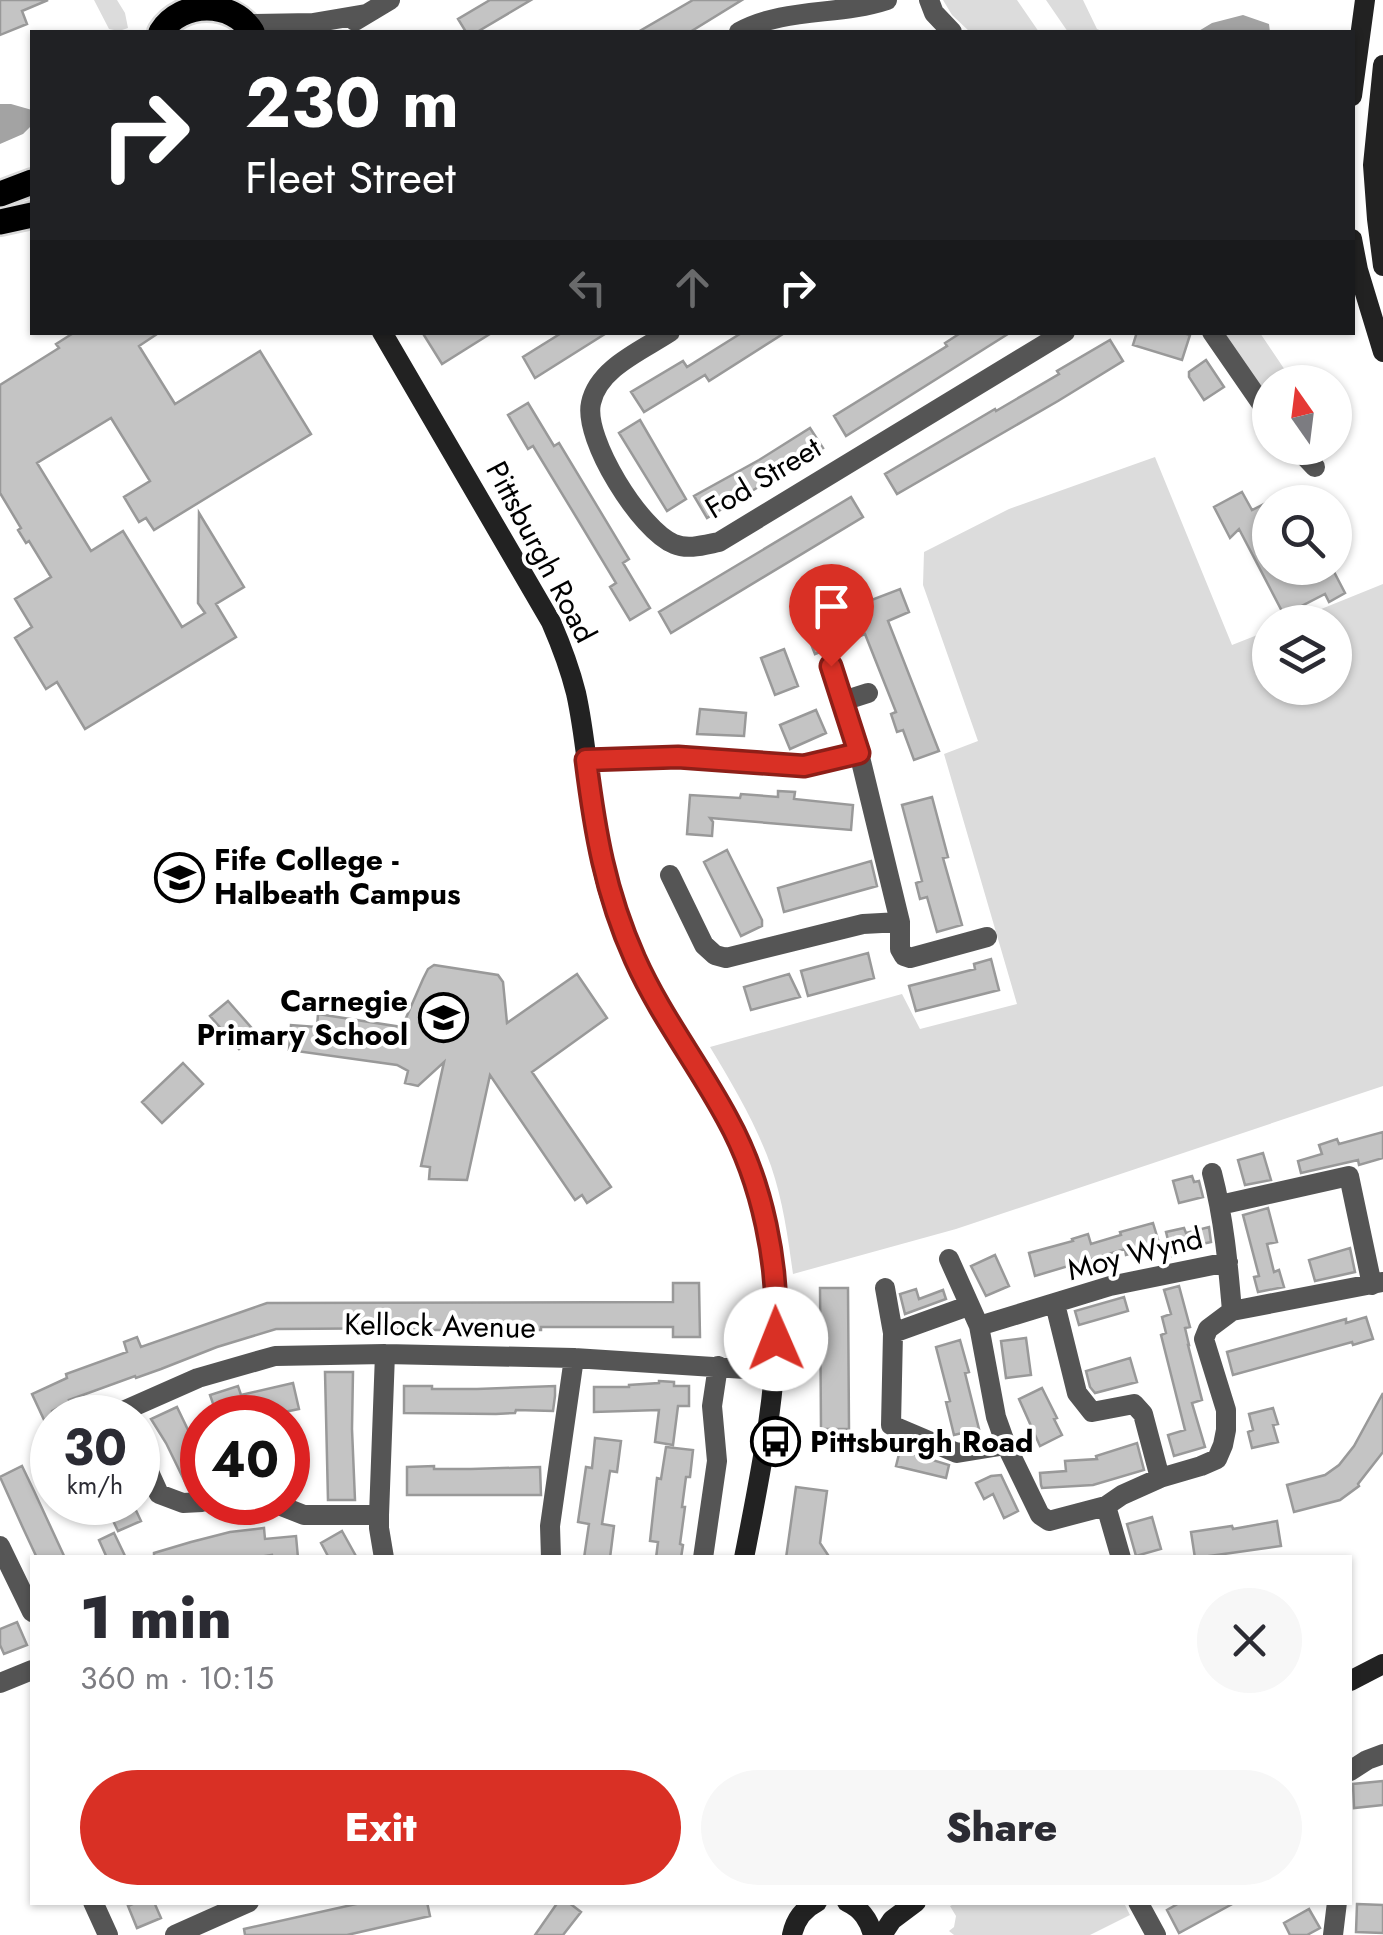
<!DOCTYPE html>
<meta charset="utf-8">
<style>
:root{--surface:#fff;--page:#f7f7f7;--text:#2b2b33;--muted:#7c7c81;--accent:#d93025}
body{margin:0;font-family:Jost,sans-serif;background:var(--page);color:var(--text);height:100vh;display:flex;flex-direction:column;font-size:38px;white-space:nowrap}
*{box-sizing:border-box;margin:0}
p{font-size:32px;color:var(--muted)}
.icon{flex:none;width:55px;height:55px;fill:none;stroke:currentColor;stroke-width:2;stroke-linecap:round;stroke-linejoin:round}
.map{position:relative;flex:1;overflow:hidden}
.side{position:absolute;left:30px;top:1555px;width:1322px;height:350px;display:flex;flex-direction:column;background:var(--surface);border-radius:0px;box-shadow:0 2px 8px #0004}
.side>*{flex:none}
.banner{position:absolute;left:30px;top:30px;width:1325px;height:305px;border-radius:0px;box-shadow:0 2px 8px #0004;background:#202124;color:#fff;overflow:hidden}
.needle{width:65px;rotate:346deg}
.tools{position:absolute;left:1252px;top:365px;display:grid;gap:20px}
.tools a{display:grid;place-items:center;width:100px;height:100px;border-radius:50%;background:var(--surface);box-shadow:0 2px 8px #0004;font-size:50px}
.speed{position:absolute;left:30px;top:1395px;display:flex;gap:20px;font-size:50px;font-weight:700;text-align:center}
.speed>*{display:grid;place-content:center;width:130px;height:130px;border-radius:50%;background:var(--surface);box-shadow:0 2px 8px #0004;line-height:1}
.speed small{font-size:25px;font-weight:400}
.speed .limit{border:15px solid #d22;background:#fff;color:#111}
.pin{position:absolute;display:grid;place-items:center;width:85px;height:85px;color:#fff;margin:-102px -42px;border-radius:50% 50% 50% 0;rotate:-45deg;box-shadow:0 0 10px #0007}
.pin .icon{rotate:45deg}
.me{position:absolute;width:110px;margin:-55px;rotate:359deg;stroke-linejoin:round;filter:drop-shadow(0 0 8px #0008)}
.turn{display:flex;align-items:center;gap:35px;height:210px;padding:0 50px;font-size:45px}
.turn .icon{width:130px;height:130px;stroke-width:2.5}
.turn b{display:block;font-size:70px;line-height:85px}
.lanes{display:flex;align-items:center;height:95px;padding:0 50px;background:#0003;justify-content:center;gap:50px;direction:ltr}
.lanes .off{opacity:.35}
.round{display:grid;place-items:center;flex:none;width:105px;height:105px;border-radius:52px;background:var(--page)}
.head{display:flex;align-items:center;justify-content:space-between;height:170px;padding:0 50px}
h1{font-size:60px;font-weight:800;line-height:75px}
.button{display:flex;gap:20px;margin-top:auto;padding:20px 50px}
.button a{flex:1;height:115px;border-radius:60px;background:var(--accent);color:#fff;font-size:40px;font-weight:800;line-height:115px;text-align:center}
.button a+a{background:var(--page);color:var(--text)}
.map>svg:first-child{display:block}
</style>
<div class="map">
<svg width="1383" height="1935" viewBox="0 0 1383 1935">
<rect width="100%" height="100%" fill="#fff"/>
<!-- green -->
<path fill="#dcdcdc" d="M94,0H117L125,13L128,28L119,31L109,29Z
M943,0H1017L1039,32H970L952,15Z
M1046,0H1083L1097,29L1104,32H1068Z
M1224,333H1260L1293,382H1270V400Z
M1155,457L1232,645L1270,630V688H1335V622H1289L1383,584V1086L956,1229L793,1274C788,1238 783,1201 771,1166C756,1124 733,1085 710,1047L902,994L920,1029L1017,1004L944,754L978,741L923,585L924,552L1009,509Z
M956,1903H1124L1130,1915L1090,1935H954L949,1931L954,1927L956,1916L950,1906Z"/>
<!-- water -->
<path fill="#a3a3a3" d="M1243,15L1269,24L1270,32H1197L1212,23Z
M0,104H11L32,110V125L23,134L0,144Z"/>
<!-- building -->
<path fill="#c4c4c4" stroke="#999" stroke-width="2.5" d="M0,0H48L22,11L27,24L0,35Z
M490,0H531L477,32H466L458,19Z
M693,0H742L690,32H638Z
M75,332H160L139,346L175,404L260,351L311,434L154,530L146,518L139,522L124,497L150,481L111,418L37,463L91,551L123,531L182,627L205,613L198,603L199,513L244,587L216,604L236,637L85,729L57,682L46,689L15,638L32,627L15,599L51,577L29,541L26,543L18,530L21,528L0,493V385L59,348L56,344Z
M422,332H493L442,364Z
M563,332H608L535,378L523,357Z
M743,332H786L709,381L705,375L644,412L631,392L683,361L687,367Z
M962,332H1011L846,436L834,416L947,346L945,343Z
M1137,332H1180L1190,335L1182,360L1133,345Z
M1110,340L1123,361L1058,401L897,494L885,474L995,409L996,411L1059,374L1057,371Z
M1206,360L1224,387L1204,400L1189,377V372Z
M528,403L554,446L559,443L629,559L623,563L650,608L630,620L610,587L616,583L578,520L533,446L528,449L508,415Z
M640,420L686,499L667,511L619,433Z
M810,428L823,448L707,518L694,496L759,460Z
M1242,492L1252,510L1270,501V568H1332L1345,593L1329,602L1325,594L1284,615L1239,529L1230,538L1214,507Z
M851,497L863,517L671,633L659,612Z
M900,589L909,612L888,621L939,751L914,760L903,730L897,732L891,714L896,712L865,634L815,654L806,631L850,614L848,609Z
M784,649L798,686L775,695L761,658Z
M700,709L746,713L744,736L697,734Z
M816,710L826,733L790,749L780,725Z
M778,791L795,792L794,799L853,805L851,830L710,818L713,822L712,836L687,834L690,795L740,798L741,794L778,797Z
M932,797L948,857L943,858L962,925L937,932L927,897L920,899L916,883L922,881L902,805Z
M727,850L762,920V926L741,936L704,862Z
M871,861L877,886L784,912L778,888Z
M868,953L874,978L808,996L801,971Z
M991,959L999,990L916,1011L909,986L975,969L974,964Z
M434,965L498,975L503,982L507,1023L577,974L607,1018L532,1072L611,1187L587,1203L582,1195L575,1200L490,1075L467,1180L429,1179L430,1167L421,1166L444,1062L418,1086L405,1083L408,1071L397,1065L289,1050L291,1025L317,1027L318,1014L402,1027L423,979L428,969Z
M789,974L800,997L751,1010L744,987Z
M228,1001L257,1034L239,1049L210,1016Z
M183,1063L203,1084L162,1123L142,1102Z
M1383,1132V1158L1359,1165L1358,1160L1301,1173L1298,1161L1322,1154L1319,1145L1337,1139L1339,1144Z
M1263,1153L1271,1180L1245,1185L1238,1160Z
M1192,1176L1194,1182L1199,1181L1203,1197L1179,1203L1173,1181Z
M1268,1208L1277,1242L1267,1244L1274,1272L1279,1270L1284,1287L1258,1292L1254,1277L1259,1276L1243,1215Z
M1153,1223L1160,1246L1126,1255L1125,1249L1035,1276L1029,1253L1073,1241L1072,1239L1088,1234L1091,1244L1121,1235L1120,1232Z
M1209,1227L1211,1242L1189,1247L1190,1251L1172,1256L1166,1232L1184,1228L1186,1233Z
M1350,1248L1355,1272L1315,1281L1309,1260Z
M995,1255L1009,1286L986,1296L971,1266Z
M673,1283H699L700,1337H673V1327H541V1330H431V1328L276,1329L217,1347L161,1369L136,1378L135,1376L69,1400L70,1402L52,1411V1437L32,1394L67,1378L66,1374L127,1352L124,1342L137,1337L141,1347L267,1303L673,1302Z
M1179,1286L1190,1327L1185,1328L1189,1345H1188L1202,1400L1192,1403L1205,1447L1174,1456L1168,1435L1185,1430L1161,1335L1166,1333L1162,1317L1171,1314L1164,1290Z
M820,1288H848L849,1429H821Z
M916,1289L919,1299L943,1290L946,1299L905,1314L900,1294Z
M1124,1297L1128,1311L1079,1325L1075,1311Z
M1366,1317L1373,1339L1353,1345L1352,1342L1233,1375L1227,1352L1346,1319V1323Z
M1026,1338L1031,1375L1006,1378L1001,1341Z
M960,1340L969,1372L965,1373L979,1429L954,1435L946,1402L950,1401L936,1347Z
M1130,1358L1137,1382L1095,1393L1090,1387L1086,1371Z
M325,1372H353L352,1429L355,1500H328Z
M659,1381L674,1382V1386H689V1406H678L673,1445L655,1442L659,1410L594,1412V1387H629V1385L659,1383Z
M293,1383L299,1409L260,1417L258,1407L226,1418H218L210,1395L238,1386L241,1395Z
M404,1386H432V1389H477L555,1386V1396L553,1411L516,1410L515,1413L496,1414L404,1413Z
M1042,1388L1057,1418L1054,1419L1062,1435L1040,1446L1019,1399Z
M1383,1393V1452L1358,1484L1359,1486L1340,1500L1294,1512L1287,1485L1325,1475L1339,1465L1354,1446Z
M177,1407L202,1459V1486L196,1489H191L188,1481L185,1482L166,1443L151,1419Z
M1273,1408L1278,1424L1273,1425L1278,1442L1252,1448L1248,1432L1253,1430L1249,1414Z
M595,1438L621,1441L617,1472L610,1471L602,1524L614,1526L610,1558H584L589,1524L578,1522L586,1467L592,1468Z
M1137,1443L1144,1470L1093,1485L1042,1488L1041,1485L1040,1473L1066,1471L1065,1461L1097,1459L1096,1456Z
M666,1447L693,1450L690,1477H686L682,1507H685L680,1544L683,1545L681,1558H656L658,1542L650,1541L657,1478L661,1479Z
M900,1450L949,1465L946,1478L896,1466Z
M288,1458H301V1486H288Z
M22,1466L34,1491L65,1558H37L23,1528L0,1477Z
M434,1466V1469H471L540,1467L541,1495H407V1467Z
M1001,1475L1018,1511L1004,1518L993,1494L984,1499L976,1483L991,1476Z
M796,1487L827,1491L820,1543L830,1558H786Z
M104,1502H132L141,1521L118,1531Z
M1152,1517L1161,1549L1136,1556L1127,1524Z
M1277,1521L1281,1546L1195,1558L1191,1532L1232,1526L1233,1529Z
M264,1528L265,1539L296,1536L298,1558H273L272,1555L253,1558H154V1553L191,1542L230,1532Z
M342,1531L357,1558H329L321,1543Z
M114,1533L126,1558H107L99,1540Z
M17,1622L27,1645L4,1654L0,1645V1629Z
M1383,1781V1805L1354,1808L1353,1784Z
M137,1902H154L161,1918L137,1928L128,1906Z
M365,1902H427L430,1916L347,1935H245L244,1929Z
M558,1902H568L581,1912L563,1935H535Z
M1181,1902H1236L1179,1933L1167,1910Z
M1357,1904L1383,1905V1933L1356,1932Z
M1309,1909L1320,1928L1307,1935H1290L1284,1923Z"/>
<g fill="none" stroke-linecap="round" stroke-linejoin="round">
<defs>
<path id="primary" d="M161,32C181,0 233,0 252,32
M0,194L32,182
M0,222L32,215"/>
</defs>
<!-- primary casing -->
<use href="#primary" stroke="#dbdbdb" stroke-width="30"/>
<!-- street -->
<path stroke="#555" stroke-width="20" d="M929,0L934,13L952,32
M355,21L390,0
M249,24L313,23L366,14
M739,32C785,7 839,16 887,0
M670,332C643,350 598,368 591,403C583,439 641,531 674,544C688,550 704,545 719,542L1065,332
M1212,332L1270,416
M1297,448L1315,467
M843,701L868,693
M859,753L900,922
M586,760L677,757L804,766L859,753L831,666
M670,875L704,945L715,955L726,958L863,924L900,922V949L904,956L910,958L987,937
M1220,1205L1349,1176L1372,1285
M949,1259L979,1326L996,1417L1006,1445L1040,1515L1049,1521L1106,1506L1122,1495L1160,1478L1201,1466L1217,1459L1223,1445L1226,1430V1410L1204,1339L1208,1329L1232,1311C1228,1264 1224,1219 1212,1173
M885,1288L893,1333L891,1425L957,1453L1006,1445
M1055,1304L1077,1393L1092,1412L1134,1404L1143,1414L1160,1478
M1232,1311L1382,1282
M979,1326L1110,1286L1228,1262
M893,1333L968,1306
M123,1418L121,1412L198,1378L275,1356L385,1354L574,1358L775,1371
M138,1448L159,1494L183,1503L202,1502
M271,1502L304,1515H379
M1106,1506L1121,1558
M0,1546L32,1612
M384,1558L379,1528V1515L385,1354
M551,1558L550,1526L574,1358
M703,1558L717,1461L712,1406L718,1366
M0,1683L32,1670
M1350,1771L1367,1760L1383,1754
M93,1902L108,1935
M1138,1902L1156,1935
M175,1935L249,1902
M1333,1935L1337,1902"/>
<!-- secondary -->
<path stroke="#222" stroke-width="20" d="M1383,65L1373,165L1377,219L1383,266
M1352,96L1365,0
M1352,239L1358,270L1383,352
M382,332L551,622C561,645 570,669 576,693C592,765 589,840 614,909C627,946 645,984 665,1019C686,1053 711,1086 729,1121C755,1174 778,1251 777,1311C777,1394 760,1476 744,1558
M1350,1681L1383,1664
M847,1902C862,1909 869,1920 873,1935
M792,1935C795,1920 803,1909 817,1902
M882,1935L892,1920L916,1902"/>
<!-- primary -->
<use href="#primary" stroke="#000" stroke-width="25"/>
</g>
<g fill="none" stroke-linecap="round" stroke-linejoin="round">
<defs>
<path id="route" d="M776,1339C779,1265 763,1183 727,1118C698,1064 660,1015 635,959C605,892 595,832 586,760L678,757L804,766L859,753L831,666"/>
</defs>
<!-- route casing -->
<use href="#route" stroke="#8d1f18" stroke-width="25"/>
<!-- route -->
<use href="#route" stroke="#d93025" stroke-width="18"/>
</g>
<!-- icons -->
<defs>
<symbol id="university-ring" viewBox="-11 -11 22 22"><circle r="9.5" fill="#fff" stroke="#000" stroke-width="1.5"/><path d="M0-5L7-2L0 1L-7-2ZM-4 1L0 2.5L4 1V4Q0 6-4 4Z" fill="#000"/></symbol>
<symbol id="school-ring" viewBox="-11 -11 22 22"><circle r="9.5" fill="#fff" stroke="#000" stroke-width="1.5"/><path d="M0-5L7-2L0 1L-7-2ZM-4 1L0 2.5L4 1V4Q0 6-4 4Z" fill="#000"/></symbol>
<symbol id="bus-ring" viewBox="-11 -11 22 22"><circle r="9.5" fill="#fff" stroke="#000" stroke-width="1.5"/><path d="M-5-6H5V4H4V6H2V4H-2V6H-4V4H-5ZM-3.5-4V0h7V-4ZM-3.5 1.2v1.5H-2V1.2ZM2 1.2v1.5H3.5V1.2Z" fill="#000"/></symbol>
</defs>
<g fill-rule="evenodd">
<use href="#university-ring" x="152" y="850" width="55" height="55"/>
<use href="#school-ring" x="416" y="990" width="55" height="55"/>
<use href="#bus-ring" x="748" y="1414" width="55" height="55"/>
</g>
<g text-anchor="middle" stroke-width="8" stroke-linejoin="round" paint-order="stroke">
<!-- street labels -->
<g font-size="30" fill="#000" stroke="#fff">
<text transform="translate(763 478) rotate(-31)" y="10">Fod Street</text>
<text transform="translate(541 552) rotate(62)" y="10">Pittsburgh Road</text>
<text transform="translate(1135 1254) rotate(-14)" y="10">Moy Wynd</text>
<text transform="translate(440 1326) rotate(1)" y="10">Kellock Avenue</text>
</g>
<!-- poi labels -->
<g font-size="30" font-weight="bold" fill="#000" stroke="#fff" text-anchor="start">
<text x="214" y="870">Fife College -<tspan x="214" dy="34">Halbeath Campus</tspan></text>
<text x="408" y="1011" text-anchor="end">Carnegie<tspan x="408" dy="34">Primary School</tspan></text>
<text x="810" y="1452">Pittsburgh Road</text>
</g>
</g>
</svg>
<div class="tools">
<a><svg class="needle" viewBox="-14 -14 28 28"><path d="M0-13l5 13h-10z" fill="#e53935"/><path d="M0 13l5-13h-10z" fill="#7c7c81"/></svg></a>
<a><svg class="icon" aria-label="search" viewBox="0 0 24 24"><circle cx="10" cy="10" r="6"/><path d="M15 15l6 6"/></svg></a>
<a><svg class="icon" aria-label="layers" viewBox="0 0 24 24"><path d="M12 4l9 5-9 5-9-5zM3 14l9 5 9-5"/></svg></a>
</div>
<div class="speed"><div>30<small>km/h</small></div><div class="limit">40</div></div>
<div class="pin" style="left:831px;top:666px;background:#d93025"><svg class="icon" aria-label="arrive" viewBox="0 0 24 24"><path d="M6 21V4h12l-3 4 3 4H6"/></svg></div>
<svg class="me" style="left:776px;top:1339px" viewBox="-20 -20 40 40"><circle r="19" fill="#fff"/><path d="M0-13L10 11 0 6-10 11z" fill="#d93025"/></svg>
<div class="banner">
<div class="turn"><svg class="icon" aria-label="right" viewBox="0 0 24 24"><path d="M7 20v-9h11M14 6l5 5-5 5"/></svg><div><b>230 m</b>Fleet Street</div></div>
<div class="lanes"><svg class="icon off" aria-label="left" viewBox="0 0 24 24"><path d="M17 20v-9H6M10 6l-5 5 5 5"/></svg><svg class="icon off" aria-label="ahead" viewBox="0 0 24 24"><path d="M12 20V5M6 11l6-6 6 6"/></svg><svg class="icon" aria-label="right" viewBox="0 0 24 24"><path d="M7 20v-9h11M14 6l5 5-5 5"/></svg></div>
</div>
<section class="side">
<div class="head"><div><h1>1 min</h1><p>360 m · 10:15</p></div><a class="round"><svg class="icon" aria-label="close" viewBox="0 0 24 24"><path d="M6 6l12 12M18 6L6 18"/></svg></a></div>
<div class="button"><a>Exit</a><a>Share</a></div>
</section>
</div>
